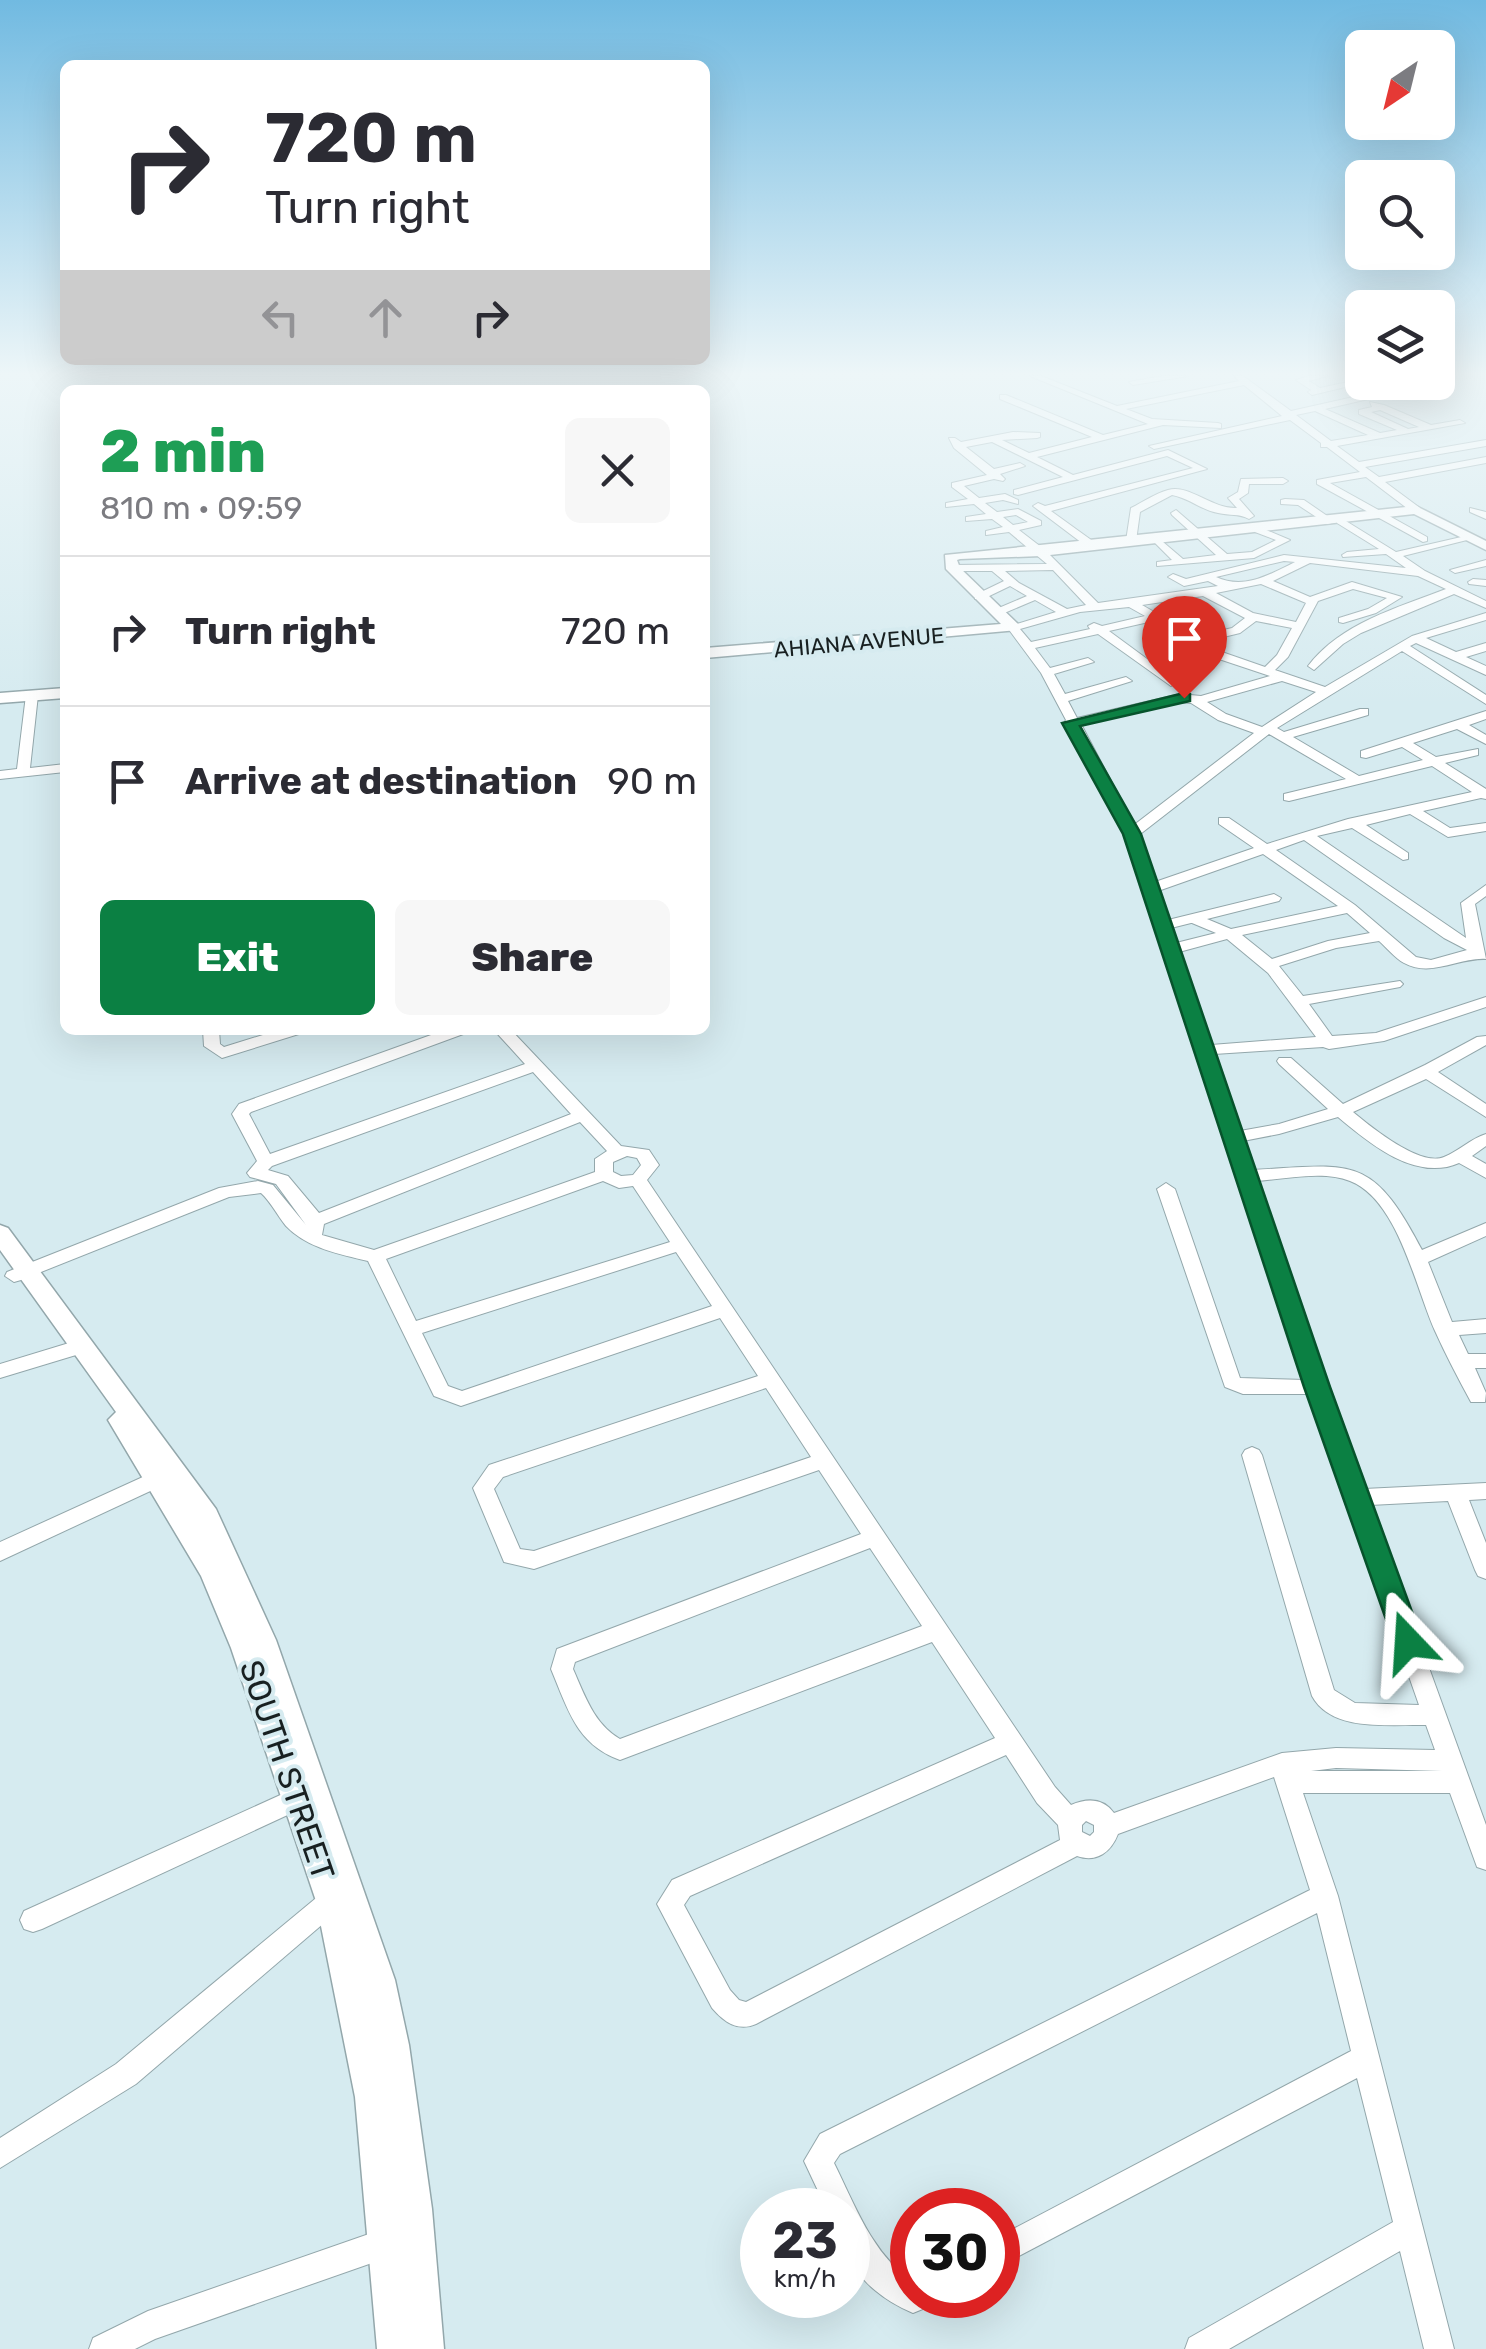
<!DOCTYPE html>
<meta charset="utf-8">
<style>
:root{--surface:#fff;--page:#f7f7f7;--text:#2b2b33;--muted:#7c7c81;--line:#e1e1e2;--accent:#0b8043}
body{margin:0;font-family:Rubik,sans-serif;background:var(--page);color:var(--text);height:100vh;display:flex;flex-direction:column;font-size:38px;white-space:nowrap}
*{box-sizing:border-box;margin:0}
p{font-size:32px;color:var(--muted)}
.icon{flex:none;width:55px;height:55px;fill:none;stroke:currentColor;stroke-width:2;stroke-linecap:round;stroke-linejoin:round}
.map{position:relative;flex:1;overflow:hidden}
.side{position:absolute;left:60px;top:385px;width:650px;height:650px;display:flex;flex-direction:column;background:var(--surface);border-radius:15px;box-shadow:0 10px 40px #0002}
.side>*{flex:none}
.top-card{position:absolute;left:60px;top:60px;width:650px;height:305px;border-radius:15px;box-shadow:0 10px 40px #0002;background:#fff;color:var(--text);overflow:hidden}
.needle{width:65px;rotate:215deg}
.controls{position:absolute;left:1345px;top:30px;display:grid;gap:20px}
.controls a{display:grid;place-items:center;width:110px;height:110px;border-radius:15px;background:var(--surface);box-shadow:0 10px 40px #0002;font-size:50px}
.speed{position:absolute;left:740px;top:2188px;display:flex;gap:20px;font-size:50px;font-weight:700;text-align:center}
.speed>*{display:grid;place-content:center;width:130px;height:130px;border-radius:50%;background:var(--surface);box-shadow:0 10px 40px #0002;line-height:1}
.speed small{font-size:25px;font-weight:400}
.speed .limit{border:15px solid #d22;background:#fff;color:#111}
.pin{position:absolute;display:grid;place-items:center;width:85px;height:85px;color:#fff;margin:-102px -42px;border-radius:50% 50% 50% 0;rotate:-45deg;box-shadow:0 0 10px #0007}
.pin .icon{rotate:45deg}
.me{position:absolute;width:110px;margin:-55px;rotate:340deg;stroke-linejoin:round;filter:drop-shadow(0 0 8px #0008)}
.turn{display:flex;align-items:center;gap:35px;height:210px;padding:0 40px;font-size:45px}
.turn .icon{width:130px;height:130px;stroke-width:2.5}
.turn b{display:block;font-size:70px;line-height:85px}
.lanes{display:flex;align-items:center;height:95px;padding:0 40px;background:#0003;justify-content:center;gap:50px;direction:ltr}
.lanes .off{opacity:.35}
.round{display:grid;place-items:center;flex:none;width:105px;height:105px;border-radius:15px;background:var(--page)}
.head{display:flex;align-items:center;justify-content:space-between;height:170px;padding:0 40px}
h1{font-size:60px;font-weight:800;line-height:75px;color:#1e9e55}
.cta{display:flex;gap:20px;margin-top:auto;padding:20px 40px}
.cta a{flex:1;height:115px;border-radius:15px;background:var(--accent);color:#fff;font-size:40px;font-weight:800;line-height:115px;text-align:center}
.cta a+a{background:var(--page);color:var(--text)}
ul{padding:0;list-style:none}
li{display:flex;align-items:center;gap:30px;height:150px;padding:0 40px;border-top:2px solid var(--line)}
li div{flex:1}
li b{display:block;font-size:38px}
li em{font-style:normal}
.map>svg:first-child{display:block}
</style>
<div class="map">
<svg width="1486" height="2349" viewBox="0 0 1486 2349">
<rect width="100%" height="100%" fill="#d6ebf0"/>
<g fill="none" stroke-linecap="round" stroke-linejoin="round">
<defs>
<path id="minor" d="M1030,376H1041L1117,406L1239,381L1234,376H1243L1291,411L1389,389L1382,382H1392L1399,388V392L1325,409L1380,433L1397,430L1359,414V410L1372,407L1370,402L1384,405L1431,425L1460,420L1465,423L1337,446L1359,462L1486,440V446L1365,467L1379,477L1486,457V463L1385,482L1420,508V512H1412L1366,477L1330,483L1427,537V541L1423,542L1317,484V480L1360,472L1327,447H1321V443L1290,420L1154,449L1149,446L1282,416L1244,385L1126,409L1152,419L1218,423L1221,424V428L1163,425L1037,457L1073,475L1168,450L1207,469L1051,511L1094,542V546H1086L1033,506L1038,503L1045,506L1193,468L1167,456L1018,495L1014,494V490L1063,477L992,442L966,447L994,469L1020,463L1025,466L1000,474L1005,479L1003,481L994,479L964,486L979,498L1005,494L1018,500V504L1003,500L985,503L997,512L1018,509L1041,521V525L1019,530L1045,550L1098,603L1218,586L1208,581L1184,586L1168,577L1173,574L1186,579L1284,555L1406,568L1386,554L1343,557L1342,555L1347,552L1379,549L1337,523V519L1341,518L1396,552L1470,535L1475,538L1403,556L1425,571L1486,601V608L1454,594L1361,633L1343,644L1314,670L1308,666C1341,623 1397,608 1446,589L1418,576L1310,563L1273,581L1310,597L1352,582L1402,597L1376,613L1343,623L1339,622V618L1368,609L1387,598L1353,589L1318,601L1288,657L1275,670L1325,687L1412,636L1486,613V620L1426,638L1456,652L1486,643V651L1466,657L1486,666V675L1416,643L1410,646L1486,695V704L1402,651L1277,728L1284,732L1360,709H1368V715L1293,737L1359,776L1423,760L1402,747L1366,758L1361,757V751L1486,711V719L1469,725L1486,735V744L1457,729L1413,743L1436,757L1478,749V755L1445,763L1486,789V799L1481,798L1423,811L1450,828L1486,823V831L1448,837L1410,814L1366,825L1408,853V859L1403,860L1352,828L1317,836L1466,938L1461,903L1486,885V896L1475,904L1486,959C1460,957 1431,978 1404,963C1395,958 1387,948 1379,941L1336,948L1279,966L1303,996L1400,981L1403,984L1400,987L1309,1004L1332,1036L1376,1033L1486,997V1007L1384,1041L1329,1049L1323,1047L1214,1054L1240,1131L1279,1124L1328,1109L1279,1064L1277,1061L1279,1058H1291L1343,1104L1425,1065L1477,1037L1486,1036V1045L1438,1072L1486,1104V1117L1426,1079L1353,1112C1371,1127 1420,1167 1444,1157C1459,1151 1470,1139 1486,1134V1146L1472,1156L1486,1164V1178L1459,1163C1416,1182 1370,1144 1338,1117L1279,1134L1243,1141L1253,1170C1353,1164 1372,1154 1422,1250L1486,1223V1236L1428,1262L1452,1322L1486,1319V1333L1459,1335L1468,1354H1486V1368H1475L1486,1393L1485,1402H1471C1459,1380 1446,1355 1436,1333C1416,1291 1399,1200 1350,1181C1324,1170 1285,1179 1257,1181L1364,1489L1486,1483V1499L1469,1500L1486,1543V1579L1478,1576L1475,1570L1448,1501L1370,1505L1486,1825V1870L1477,1867L1450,1793H1303L1338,1896L1454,2349H1424L1400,2251L1229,2349H1185L1189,2338L1393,2222L1357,2078L998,2267V2237L1351,2051L1317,1913L840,2154L834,2163C855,2205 872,2254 912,2281V2295H934L930,2306L913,2313C887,2302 856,2281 848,2252C845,2240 848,2223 848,2210H827L804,2161L820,2134L1310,1890L1274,1777L1118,1834C1111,1852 1097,1863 1077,1856L756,2024C738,2032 724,2022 712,2008L657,1904L672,1880L995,1738L932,1642L620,1760C576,1744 568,1709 551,1669L557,1649L861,1534L819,1470L534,1569L504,1562L473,1488L489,1465L758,1376L720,1318L461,1406L434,1396L368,1261C339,1254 307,1248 286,1226C277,1215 271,1202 261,1193L229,1197L21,1280L14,1282L5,1276L7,1272L219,1188L258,1181L273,1185L306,1225L276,1184L250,1177L247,1173L257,1161L232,1114L239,1104L445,1030H468L466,1033L251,1112L249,1114L270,1154L525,1064L494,1030H511L621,1146L649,1150L659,1165L647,1180L1055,1787L1071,1805C1087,1798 1103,1798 1114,1813L1282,1753L1336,1748L1435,1750L1426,1725C1391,1724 1332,1733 1312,1696L1242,1455L1245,1450L1252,1447L1259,1450L1262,1455L1334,1690L1355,1703L1419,1705L1310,1394H1243L1225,1387L1157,1189L1166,1183L1175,1189L1240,1378L1305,1380L1125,834L1069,727L1064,723L1066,720L1041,673L1007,627L1056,612L1035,600L1002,614H994V610L1027,596L1010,586L983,599H975V595L1004,581L992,571H952L947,568L952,565L1047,564L1009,532L986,535V531L1003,527L992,519L966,521V517L986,514L974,504L946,507V503L968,499L952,487V483L987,475L954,448L949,438H955L961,442L1013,432L1040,433V437L1037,438L1002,440L1029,453L1092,437L1000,399V395H1006L1103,435L1148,424ZM1380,410L1419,427L1408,429L1371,412ZM1315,411L1368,435L1331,441L1296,415ZM1016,515L1028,522L1013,525L1003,517ZM1284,561L1295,562C1269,575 1244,590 1216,577ZM1053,570L1086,605L1067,609L1019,583L1005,571ZM1261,584L1306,603L1296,622L1253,613L1216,593ZM1203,596L1245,618L1232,628L1194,637L1171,622L1187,617L1205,618V614L1186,611L1163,617L1142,605ZM1129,607L1145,616L1102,626L1094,623L1088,626L1090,629L1031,642L1020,629L1080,612ZM1153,621L1208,655L1158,667L1109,631ZM1256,621L1292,628L1277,655L1265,667L1219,651L1203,642L1240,633ZM1098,634L1171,686L1177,682L1165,672L1219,659L1270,676L1201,696L1180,694L1077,718L1068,701L1132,681L1126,677L1065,694L1054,674L1094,662L1088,658L1050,668L1035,648ZM1282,681L1316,692L1262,727L1226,714L1207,702ZM1180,702L1191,703L1218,720L1254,733L1134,825L1081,724ZM1269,734L1346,779L1284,794V800L1289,801L1432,766L1472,792L1348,819L1267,844L1229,818H1219V824L1254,848L1155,882L1139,835ZM1304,840L1444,938L1467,950L1431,960L1416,957L1355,905L1276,850ZM1263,854L1338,906L1231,929L1207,919L1279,901L1281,898L1274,894L1168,920L1158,891ZM1347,913L1370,933L1328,941L1272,959L1242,935ZM1191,923H1192L1216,933L1176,943L1171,928ZM1227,939L1268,973L1316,1037L1211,1045L1179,952ZM533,1072L571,1114L319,1213L288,1176L268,1170L272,1166ZM580,1122L607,1151L595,1159V1172L374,1250L322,1235L324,1224ZM627,1156L637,1158L641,1165L633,1175L621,1176L613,1172V1162ZM603,1181L619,1188L633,1186L670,1242L416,1321L386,1259ZM676,1252L712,1306L462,1391L448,1386L422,1333ZM766,1388L811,1457L534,1551L520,1549L494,1489L503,1477ZM870,1548L922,1626L620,1739C594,1724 585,1696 573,1669L575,1662ZM1006,1755L1037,1803L1058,1825L1060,1840L746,2002L739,2000L730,1990L684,1905L690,1896ZM1336,1768L1442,1771H1311ZM1086,1821L1094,1825V1832L1090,1836L1082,1832V1825Z
M1163,376H1188L1133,385L1129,382Z
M1309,376H1327L1309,381L1320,388L1362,379L1366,382L1312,395L1308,392L1311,390L1296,380Z
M1241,479L1283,478L1288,481L1283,484H1249L1248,493L1239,499L1254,516L1249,519C1239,513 1230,516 1218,513C1201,510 1189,498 1172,495L1140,512L1136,541L1131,544L1126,541L1131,508C1143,502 1156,493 1168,490C1190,484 1211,509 1237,508L1228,498L1238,492Z
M1285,499L1304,500L1336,522L1327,524L1298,505L1281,504V500Z
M1470,508L1486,512V519L1470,512Z
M1176,510L1227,554L1252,552L1276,540L1255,532V528L1259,527L1290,540L1254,558L1157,566V562L1172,560L1151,539L1156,536L1183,559L1216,555L1172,515L1171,513Z
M1486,560V566L1455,573L1450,570Z
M1473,579L1486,580V586L1469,584L1468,582Z
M32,691L38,695L30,768L65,764V772L0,779V771L17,769L26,695Z
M203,1030H219L220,1044L224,1047L279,1030H304L302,1033L222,1058L204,1046Z
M69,1343L76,1345L79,1350L76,1355L0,1378V1364Z
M167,1466L174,1468L177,1474L174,1480L0,1561V1542Z
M298,1787L307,1790L310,1798L307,1806L42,1929L33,1932L24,1929L20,1920L24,1911Z
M336,1885L345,1889L349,1897L345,1905L136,2084L0,2168V2138L116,2064L327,1889Z
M389,2227L399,2232L404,2242L399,2252L389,2257L155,2339L135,2349H89L93,2338L148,2311Z"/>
<path id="tertiary" d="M1416,506L1486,541V550L1414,514L1041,556L960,559L957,560L960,568L1018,624V630L705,658V648L1001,624L946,569L945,555Z
M65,688V698L0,703V693Z
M0,1225L8,1228L216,1509L276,1640L395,1980L409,2045L432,2209L444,2349H377L355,2097L316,1901L231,1648L201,1576L108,1420L116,1412L0,1250Z"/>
</defs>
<!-- minor casing -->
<use href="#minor" stroke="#93a7ab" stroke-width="2"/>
<!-- tertiary casing -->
<use href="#tertiary" stroke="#93a7ab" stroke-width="3"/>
<!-- minor -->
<use href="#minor" fill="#fff" fill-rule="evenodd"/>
<!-- tertiary -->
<use href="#tertiary" fill="#fff" fill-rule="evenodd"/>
</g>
<!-- sky -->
<linearGradient id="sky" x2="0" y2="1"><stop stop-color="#71bae1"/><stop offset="0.53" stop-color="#edf6f8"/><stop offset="1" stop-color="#edf6f8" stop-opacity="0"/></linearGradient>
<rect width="1486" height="705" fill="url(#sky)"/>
<!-- route -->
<path fill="#0b8043" stroke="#07532c" stroke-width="2.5" d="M1184,693L1190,694V701L1080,726L1141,834L1330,1387L1423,1642L1419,1651L1408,1654L1398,1651L1394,1642L1304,1387L1123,834L1062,723Z"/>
<g text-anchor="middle" stroke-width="8" stroke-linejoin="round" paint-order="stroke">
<!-- far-street labels -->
<g font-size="22" fill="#182021" stroke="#d6ebf0">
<text transform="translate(859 642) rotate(-5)" y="8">AHIANA AVENUE</text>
</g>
<!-- near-street labels -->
<g font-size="32" fill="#182021" stroke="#d6ebf0">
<text transform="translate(287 1770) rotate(71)" y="11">SOUTH STREET</text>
</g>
</g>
</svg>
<div class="controls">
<a><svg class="needle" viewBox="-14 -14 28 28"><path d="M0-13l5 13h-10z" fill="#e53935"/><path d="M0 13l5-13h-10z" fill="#7c7c81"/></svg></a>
<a><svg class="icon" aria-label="search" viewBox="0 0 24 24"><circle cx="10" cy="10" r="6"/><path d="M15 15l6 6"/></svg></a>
<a><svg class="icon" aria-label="layers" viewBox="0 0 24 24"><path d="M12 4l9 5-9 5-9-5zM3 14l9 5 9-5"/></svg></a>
</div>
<div class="speed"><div>23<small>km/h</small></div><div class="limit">30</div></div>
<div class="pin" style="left:1184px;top:698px;background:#d93025"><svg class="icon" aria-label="arrive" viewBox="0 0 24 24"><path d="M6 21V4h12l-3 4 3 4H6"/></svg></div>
<svg class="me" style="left:1408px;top:1642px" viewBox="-20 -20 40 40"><path d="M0-17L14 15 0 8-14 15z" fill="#0b8043" stroke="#fff" stroke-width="4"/></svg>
<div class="top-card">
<div class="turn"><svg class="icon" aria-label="right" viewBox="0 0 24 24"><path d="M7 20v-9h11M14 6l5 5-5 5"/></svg><div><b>720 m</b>Turn right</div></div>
<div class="lanes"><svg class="icon off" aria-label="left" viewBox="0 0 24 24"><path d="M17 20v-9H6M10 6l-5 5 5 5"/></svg><svg class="icon off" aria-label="ahead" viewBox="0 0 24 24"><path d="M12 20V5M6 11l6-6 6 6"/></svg><svg class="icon" aria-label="right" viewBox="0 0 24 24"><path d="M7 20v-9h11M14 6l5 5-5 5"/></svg></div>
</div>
<section class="side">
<div class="head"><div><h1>2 min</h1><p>810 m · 09:59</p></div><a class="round"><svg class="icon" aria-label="close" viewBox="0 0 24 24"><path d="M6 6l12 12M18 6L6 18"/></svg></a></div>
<ul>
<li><svg class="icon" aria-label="right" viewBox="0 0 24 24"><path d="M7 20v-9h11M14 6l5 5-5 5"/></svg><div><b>Turn right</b></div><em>720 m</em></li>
<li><svg class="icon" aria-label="arrive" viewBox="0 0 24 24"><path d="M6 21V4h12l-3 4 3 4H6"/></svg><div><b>Arrive at destination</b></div><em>90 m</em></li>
</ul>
<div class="cta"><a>Exit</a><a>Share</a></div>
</section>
</div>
